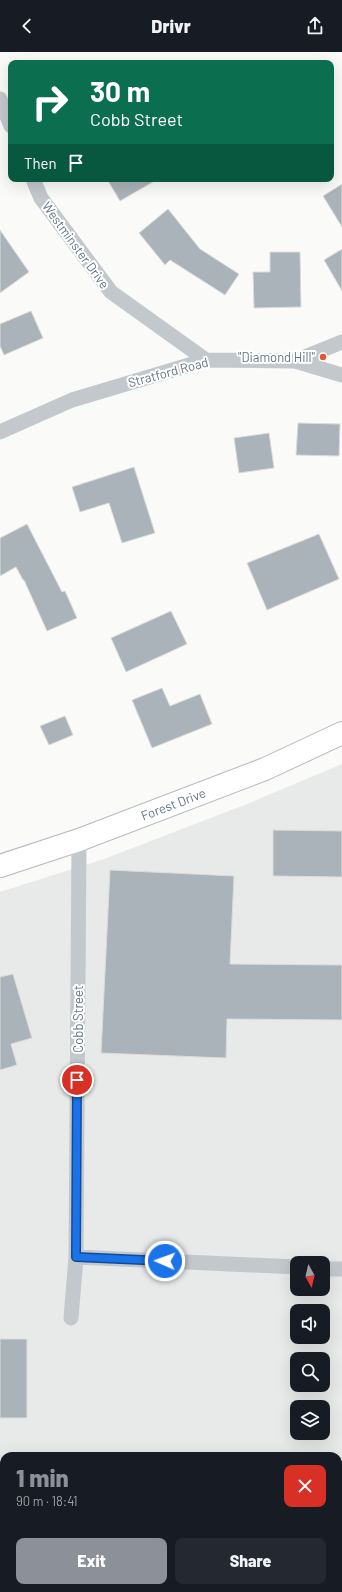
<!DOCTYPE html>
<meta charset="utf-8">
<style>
:root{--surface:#171b24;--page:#242831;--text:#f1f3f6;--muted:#9ea1a6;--accent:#8c9099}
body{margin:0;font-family:Barlow,sans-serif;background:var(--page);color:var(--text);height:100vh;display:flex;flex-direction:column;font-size:15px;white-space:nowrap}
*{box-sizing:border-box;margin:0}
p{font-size:13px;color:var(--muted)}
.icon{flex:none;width:22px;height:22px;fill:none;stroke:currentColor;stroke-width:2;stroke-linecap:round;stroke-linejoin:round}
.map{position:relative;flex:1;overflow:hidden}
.side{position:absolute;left:0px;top:1400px;width:342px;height:140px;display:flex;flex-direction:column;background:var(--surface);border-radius:12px 12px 0 0;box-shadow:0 4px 16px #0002}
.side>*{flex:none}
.hud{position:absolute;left:8px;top:8px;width:326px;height:122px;border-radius:8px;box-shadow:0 4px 16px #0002;background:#0b6e4f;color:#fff;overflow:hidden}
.needle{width:26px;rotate:172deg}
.tools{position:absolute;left:290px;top:1204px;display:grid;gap:8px}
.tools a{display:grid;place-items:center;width:40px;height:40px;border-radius:8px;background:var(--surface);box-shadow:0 4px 16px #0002;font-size:20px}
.pin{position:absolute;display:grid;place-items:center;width:34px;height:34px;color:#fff;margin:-17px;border:2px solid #fff;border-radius:50%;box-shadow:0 1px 4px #0007}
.me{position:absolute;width:44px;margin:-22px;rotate:272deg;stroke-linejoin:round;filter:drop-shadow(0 0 3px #0008)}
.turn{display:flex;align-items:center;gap:14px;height:84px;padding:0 16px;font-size:18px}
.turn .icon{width:52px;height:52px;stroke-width:2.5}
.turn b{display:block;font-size:28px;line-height:34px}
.then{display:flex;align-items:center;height:38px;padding:0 16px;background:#0003;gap:8px;font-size:15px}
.round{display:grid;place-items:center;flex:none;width:42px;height:42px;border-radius:8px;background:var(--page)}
.summary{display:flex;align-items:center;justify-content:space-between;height:68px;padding:0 16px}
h1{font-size:24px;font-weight:800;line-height:30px;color:var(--accent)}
.cta{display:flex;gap:8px;margin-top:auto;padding:8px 16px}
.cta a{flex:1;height:46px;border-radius:8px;background:var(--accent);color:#fff;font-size:16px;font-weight:800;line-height:46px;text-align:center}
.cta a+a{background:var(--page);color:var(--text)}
header{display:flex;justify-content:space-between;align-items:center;height:52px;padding:0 16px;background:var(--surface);font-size:18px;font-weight:800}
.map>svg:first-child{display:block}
</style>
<header><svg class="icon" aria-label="back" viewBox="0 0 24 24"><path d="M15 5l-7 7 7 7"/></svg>Drivr<svg class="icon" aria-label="share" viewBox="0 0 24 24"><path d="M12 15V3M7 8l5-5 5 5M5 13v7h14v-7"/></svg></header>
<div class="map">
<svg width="342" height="1540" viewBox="0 0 342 1540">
<rect width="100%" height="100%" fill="#fafaf8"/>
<!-- built -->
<path fill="#e8e9e9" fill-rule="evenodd" d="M342,712V1418H338V1404H4V1536H119V1540H0V840L104,807L247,752ZM297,1211H323V1237H297ZM297,1259H323V1285H297ZM297,1307H323V1333H297ZM297,1355H323V1381H297Z"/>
<!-- building -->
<path fill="#aab3b9" stroke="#dcdcda" d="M107,127H158L120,149Z
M342,132V175L323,144Z
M168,157L200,197L239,222L225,243L170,208L165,213L139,181Z
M0,178L29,220L0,241Z
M342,197V239L324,208Z
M270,200H300L301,255L254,256L253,220H270Z
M31,259L43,286L4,303L0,294V272Z
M298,371L340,372L339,404L296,403Z
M269,381L274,416L239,421L234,386Z
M134,415L155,481L122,491L109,451L80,460L72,435Z
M27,472L62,540L65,539L77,566L47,579L24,528H23L16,515L0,524V486Z
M319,482L339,527L267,558L247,511Z
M171,559L187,592L126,620L111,586Z
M162,636L170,654L200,642L212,672L152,696L132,648Z
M65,664L73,683L49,693L40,674Z
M273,778L342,779V825L273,824Z
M110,818L234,824L230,912L342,913V968L227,967L226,1006L101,1001Z
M13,922L32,986L11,992L17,1013L0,1018V925Z
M0,1287H27V1366H0Z"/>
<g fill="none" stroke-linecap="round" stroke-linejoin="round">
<defs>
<g id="secondary">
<path id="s1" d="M0,814L79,788L265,717L342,681"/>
</g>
</defs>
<!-- secondary casing -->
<use href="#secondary" stroke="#b3babf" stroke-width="24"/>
<!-- minor -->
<path stroke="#c3c8cc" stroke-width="15" d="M0,47L11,74
M33,127L41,146L111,240L206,308
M295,309L342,323
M0,380L72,348L206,308L295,309L342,290
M76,1205L297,1215
M323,1217H342
M71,1266L76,1205L79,788"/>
<!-- secondary -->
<use href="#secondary" stroke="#fff" stroke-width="22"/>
</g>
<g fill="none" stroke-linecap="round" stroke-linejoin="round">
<defs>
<path id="route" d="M77,1028L76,1205L165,1209"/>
</defs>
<!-- route casing -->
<use href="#route" stroke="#114b97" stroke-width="10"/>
<!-- route -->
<use href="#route" stroke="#1a73e8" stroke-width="7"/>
</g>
<!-- markers -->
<circle fill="#e4572e" stroke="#fff" stroke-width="1.5" cx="323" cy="305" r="4"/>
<g text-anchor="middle" stroke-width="4" stroke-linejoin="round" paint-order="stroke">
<!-- street labels -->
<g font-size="13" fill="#657683" stroke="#fff">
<text transform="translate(76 193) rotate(54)" y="5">Westminster Drive</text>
<text transform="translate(168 320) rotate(-15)" y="5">Stratford Road</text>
<text dy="5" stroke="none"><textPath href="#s1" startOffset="184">Forest Drive</textPath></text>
<text transform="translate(78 967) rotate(-90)" y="5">Cobb Street</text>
</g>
<!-- poi labels -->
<g font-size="13" fill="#657683" stroke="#fff" text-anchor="end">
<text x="315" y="310">"Diamond Hill"</text>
</g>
</g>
</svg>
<div class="tools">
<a><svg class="needle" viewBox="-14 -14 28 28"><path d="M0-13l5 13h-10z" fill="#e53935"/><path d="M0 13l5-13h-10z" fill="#9ea1a6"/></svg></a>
<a><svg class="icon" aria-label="sound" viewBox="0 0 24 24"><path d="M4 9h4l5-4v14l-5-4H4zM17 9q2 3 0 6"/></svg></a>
<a><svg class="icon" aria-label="search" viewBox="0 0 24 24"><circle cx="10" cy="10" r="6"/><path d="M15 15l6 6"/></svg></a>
<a><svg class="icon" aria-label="layers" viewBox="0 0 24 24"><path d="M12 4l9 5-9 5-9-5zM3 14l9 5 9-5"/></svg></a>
</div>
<div class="pin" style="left:77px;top:1028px;background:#d93025"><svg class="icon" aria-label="arrive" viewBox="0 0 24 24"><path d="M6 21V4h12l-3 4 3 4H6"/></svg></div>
<svg class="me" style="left:165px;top:1209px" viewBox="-20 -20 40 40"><circle r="17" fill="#1a73e8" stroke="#fff" stroke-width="3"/><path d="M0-11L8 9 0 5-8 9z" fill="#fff"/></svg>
<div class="hud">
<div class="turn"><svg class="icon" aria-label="right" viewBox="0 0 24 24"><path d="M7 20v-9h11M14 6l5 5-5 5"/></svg><div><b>30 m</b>Cobb Street</div></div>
<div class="then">Then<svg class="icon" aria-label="arrive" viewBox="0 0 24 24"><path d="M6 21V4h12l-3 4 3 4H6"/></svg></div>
</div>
<section class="side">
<div class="summary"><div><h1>1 min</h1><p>90 m · 18:41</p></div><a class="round" style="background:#d93025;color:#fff"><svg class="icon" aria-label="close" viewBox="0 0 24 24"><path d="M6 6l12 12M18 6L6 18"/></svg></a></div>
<div class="cta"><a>Exit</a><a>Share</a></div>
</section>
</div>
